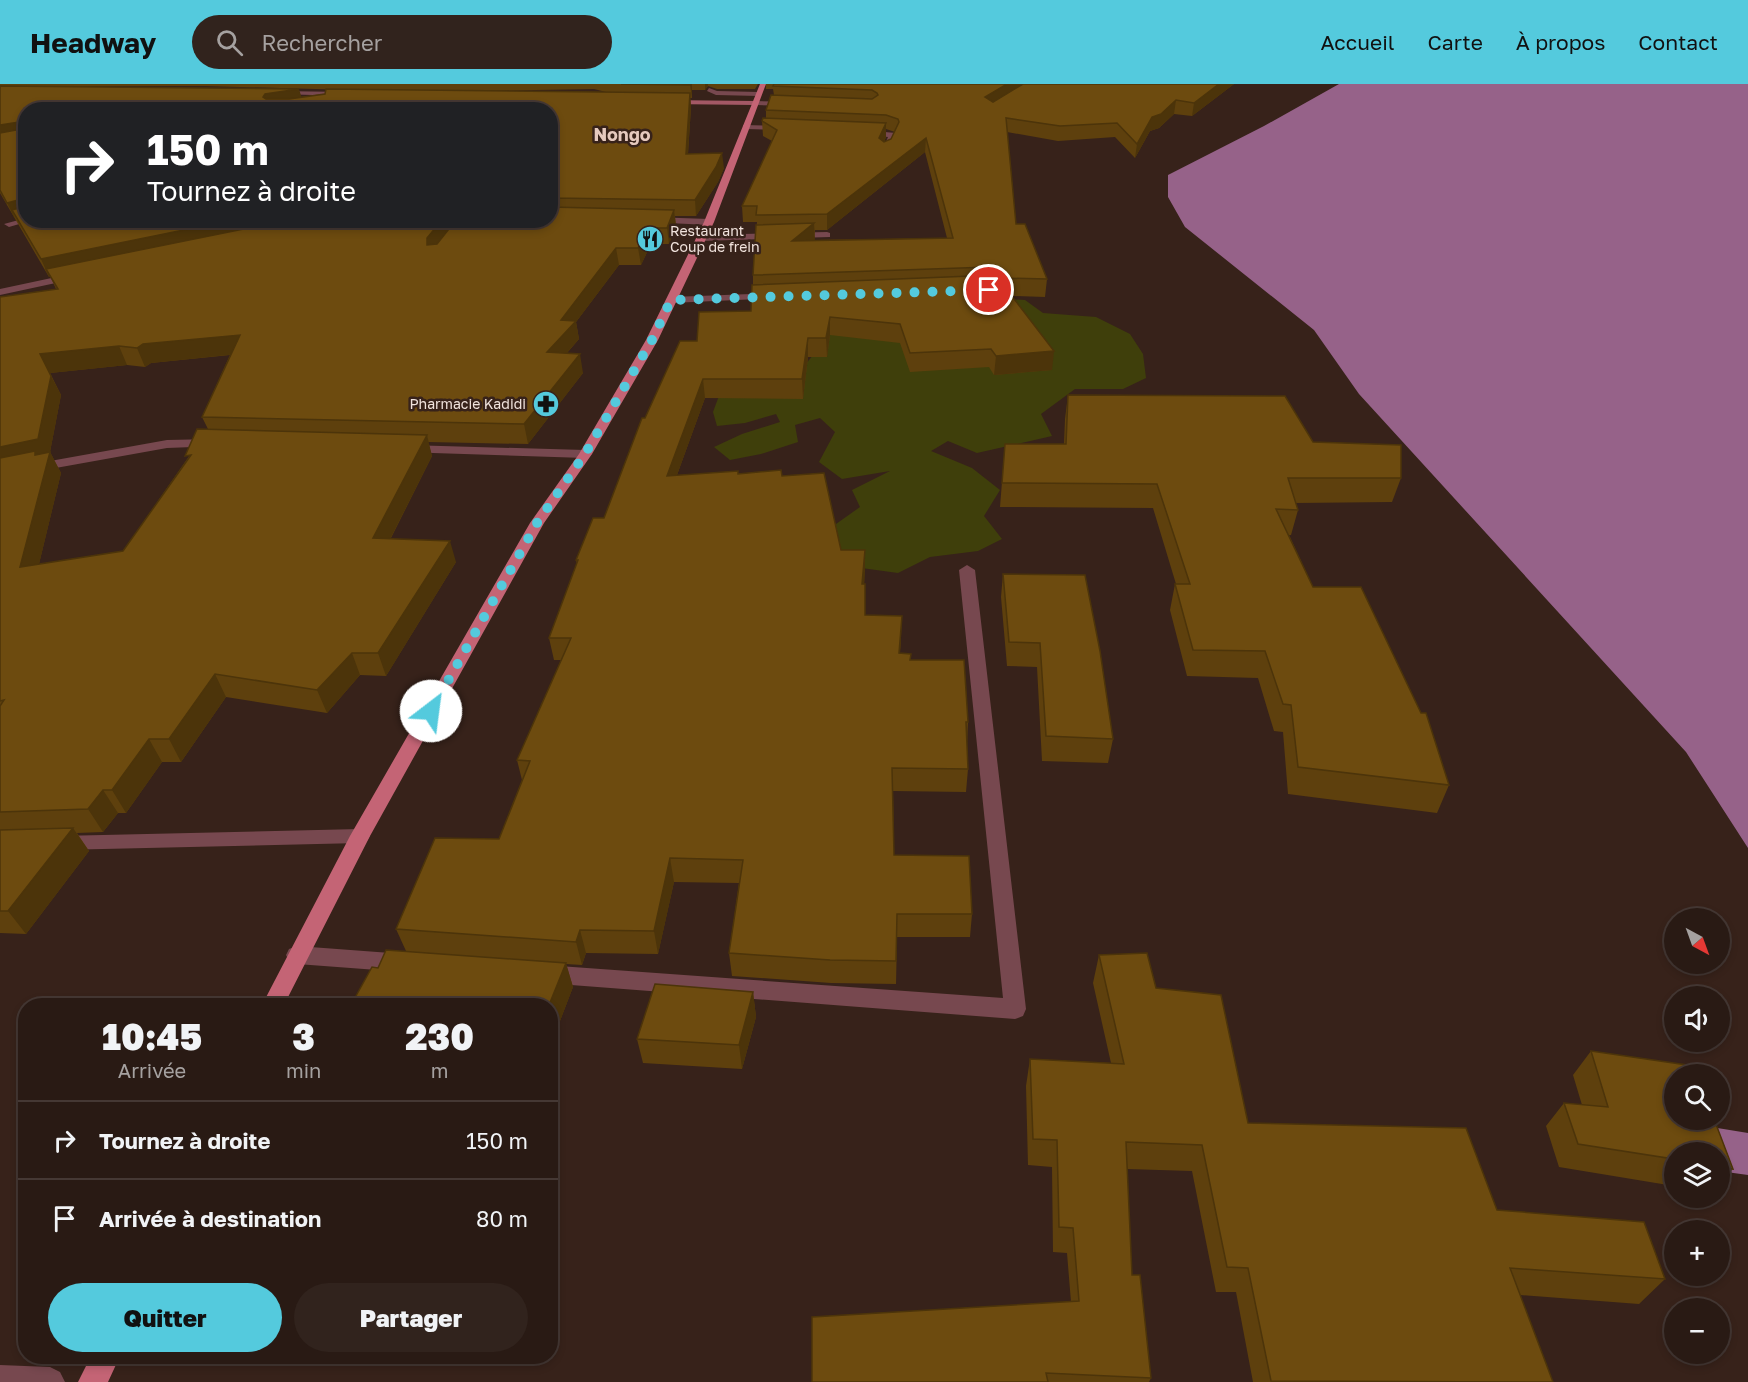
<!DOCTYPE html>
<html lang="fr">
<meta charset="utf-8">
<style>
:root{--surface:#291a14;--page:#31231d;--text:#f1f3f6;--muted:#a5a1a0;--line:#453834;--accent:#54cadd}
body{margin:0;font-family:"Golos Text",sans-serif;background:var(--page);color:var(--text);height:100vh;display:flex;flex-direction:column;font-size:22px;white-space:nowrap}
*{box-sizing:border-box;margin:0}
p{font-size:20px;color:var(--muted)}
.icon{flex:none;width:33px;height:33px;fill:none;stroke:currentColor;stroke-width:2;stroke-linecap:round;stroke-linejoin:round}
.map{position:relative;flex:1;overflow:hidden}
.drawer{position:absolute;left:18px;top:914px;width:540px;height:366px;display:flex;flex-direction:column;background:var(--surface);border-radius:24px;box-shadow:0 3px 9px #0003,0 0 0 2px var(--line)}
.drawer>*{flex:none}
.banner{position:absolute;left:18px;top:18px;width:540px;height:126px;border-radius:24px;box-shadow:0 3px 9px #0003,0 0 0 2px var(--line);background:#202124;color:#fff;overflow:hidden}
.needle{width:39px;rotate:139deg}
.buttons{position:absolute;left:1664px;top:824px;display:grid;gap:12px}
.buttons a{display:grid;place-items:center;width:66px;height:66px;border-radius:50%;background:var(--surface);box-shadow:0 3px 9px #0003,0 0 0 2px var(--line);font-size:30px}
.pin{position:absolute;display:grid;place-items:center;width:51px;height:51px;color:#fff;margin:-26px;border:3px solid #fff;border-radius:50%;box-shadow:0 2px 6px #0007}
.me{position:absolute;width:66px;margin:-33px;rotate:30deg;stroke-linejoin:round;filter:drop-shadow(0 0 4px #0008)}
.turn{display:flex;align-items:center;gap:21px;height:126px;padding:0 30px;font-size:27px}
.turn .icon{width:78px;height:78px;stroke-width:2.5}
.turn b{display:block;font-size:42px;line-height:51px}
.eta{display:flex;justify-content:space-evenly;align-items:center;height:102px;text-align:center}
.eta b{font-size:36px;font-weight:800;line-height:42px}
.action{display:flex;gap:12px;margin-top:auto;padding:12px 30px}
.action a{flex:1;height:69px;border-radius:36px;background:var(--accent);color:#111;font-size:24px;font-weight:800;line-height:69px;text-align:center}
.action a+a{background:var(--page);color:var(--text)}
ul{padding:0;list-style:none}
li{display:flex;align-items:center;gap:18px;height:78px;padding:0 30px;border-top:2px solid var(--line)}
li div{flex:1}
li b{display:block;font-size:22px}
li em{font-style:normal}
header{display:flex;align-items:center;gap:36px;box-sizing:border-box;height:84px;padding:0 30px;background:var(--accent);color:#111}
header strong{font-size:28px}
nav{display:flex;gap:33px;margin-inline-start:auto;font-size:21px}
.search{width:420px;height:54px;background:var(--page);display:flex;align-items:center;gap:15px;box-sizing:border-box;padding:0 21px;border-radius:33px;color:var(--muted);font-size:22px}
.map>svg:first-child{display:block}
</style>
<header>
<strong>Headway</strong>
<div class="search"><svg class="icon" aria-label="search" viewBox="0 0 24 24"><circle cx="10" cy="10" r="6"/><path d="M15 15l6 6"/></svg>Rechercher</div>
<nav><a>Accueil</a><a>Carte</a><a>À propos</a><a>Contact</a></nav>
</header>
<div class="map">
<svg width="1748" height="1298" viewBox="0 0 1748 1298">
<rect width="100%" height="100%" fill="#37221a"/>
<!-- green -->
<path fill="#3f3f0b" d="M986,214L1025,216L1043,229L1096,233L1130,250L1143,270L1146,294L1123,305H1075L1041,330L1052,352L977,369L948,357L931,367L972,384L1000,406L984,432L1002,455L978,467L930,473L898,489L825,479L812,462L836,440L860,423L852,406L890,387L842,395L819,378L835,348L820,334L795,341L798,358L761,370L730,376L714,363L742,350L780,338L776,330L745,339L717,342L713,328L723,301L793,296L817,266L793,243Z"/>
<!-- water -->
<path fill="#966289" d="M1339,0H1748V764L1686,668L1359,310L1314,246L1185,143L1168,113V91L1264,42Z
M1699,1041L1748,1049V1091L1719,1087V1068Z"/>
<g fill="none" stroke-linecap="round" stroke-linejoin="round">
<!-- service -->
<path fill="#77484f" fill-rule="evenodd" d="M709,4L717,7L759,8L762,10L759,12L716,11L707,7Z
M752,17L793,18L797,20L793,22L755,21Z
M743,41L786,42L790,44L786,46L746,45H743Z
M862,46L896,49L888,71L881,69L888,53L859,50V46Z
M827,148L830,149V153L701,157L696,154L701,151Z"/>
<!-- minor -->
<path fill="#77484f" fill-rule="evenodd" d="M275,7L348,8L351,10L348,12L277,10Z
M651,133L709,135L714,138L709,141L648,138V134Z
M26,134V136H33L9,143L4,140Z
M75,189L80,192L79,194L0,211V205Z
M774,209L778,210V214L671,219L666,216L671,213Z
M214,355L220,359L219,362L167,364L0,394V386L167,356Z
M407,361L585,366L592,370L585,374L402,368L400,365L402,362Z
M967,481L975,486L1026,925L1023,932L1015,935L545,899L537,896L534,890L537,884L545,881L1003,914L959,486Z
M360,745L367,747L370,752L367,757L360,759L59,766L52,764L49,759L52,754L59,752Z
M297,862L404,870L412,873L415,879L412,885L404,888L297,880L289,877L286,871L289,865Z
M0,1281L50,1283L60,1288L65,1298H0Z"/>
<!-- secondary -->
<path fill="#a35865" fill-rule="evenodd" d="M665,16L755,17L759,19L755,21L668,20Z"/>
<!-- primary -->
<path fill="#c46475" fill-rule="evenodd" d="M760,0H766L714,138L658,256L592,370L544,439L370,752L284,921H262L350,752L530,439L579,370L646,256L704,138Z
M91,1272H120L108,1298H78Z"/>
</g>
<!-- wall -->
<path fill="#5e400d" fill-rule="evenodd" d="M0,0H758L755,5H717L708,2L705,6H692V14H690L691,23L688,70L724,84L718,98L696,132H675L676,142L669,160H651L641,181H619L576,238L579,255L567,269L583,289L528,360L428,358L432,372L391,454L456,478L386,592L360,591L327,629L226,613L181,678H162L126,729H118L103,748L77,749L89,767L26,850L0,849V213L56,205L50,192L49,193L0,109ZM21,2H205L350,6L301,13ZM594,5L606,8L471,7ZM26,26H550V136H265L270,139L261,141L26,136ZM230,271L202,333L208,345L123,467L39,480L61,389L50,368L61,311L50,289L127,281L145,283L151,279Z
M766,0H1234L1192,32L1174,30L1159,44L1150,47L1135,74L1115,53L1058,57L1007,48L1016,140L1047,195L1045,213L1012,212L1052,286L994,291L989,283L910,288L900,259L830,251L827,273H808L803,315L705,314L677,391L738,389L782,392L841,466H865L864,500L865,531L901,555L900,569L910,576L968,638L967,661L968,685L966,708L893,707L894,771L972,830L970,853H897L896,900L831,899L732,892L729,869L739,799L674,798L658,870L586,869L582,881L566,880L573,903L550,963V921L378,884L406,867L396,845L499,755L522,696L517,676L561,576H554L549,554L577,480L576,476L604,434L645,334L697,257L751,227L753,201V191L757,138H743L742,122L772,57L763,52L762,37L766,34V26L774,11L773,5H766ZM886,45L895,48L891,55L884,58L886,53ZM925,68L947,154L814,156L815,146H827Z
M1068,311L1313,358L1401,394L1392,418L1295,419L1298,426L1291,451H1289L1313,503L1449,701L1437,729L1288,710L1283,648L1274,647L1258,594L1187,592L1170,526L1175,500H1176L1153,424L1000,423L1005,360H1064L1065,335Z
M1003,490L1113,655L1108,679L1042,677L1037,583L1007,582L1001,513Z
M1099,871L1156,904L1248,1039L1497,1126L1665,1195L1639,1220L1520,1211L1553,1298H1253L1236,1208H1216L1192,1087L1127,1085L1132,1191L1151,1294L1149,1298H812L1071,1218L1067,1169L1053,1168L1052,1083L1028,1081L1026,1002L1030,975L1111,979L1093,899Z
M753,908L756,933L742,985L643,979L637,955Z
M1591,967L1694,982L1697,990H1674V1035H1714L1733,1085L1719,1099V1068H1674V1102L1559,1083L1546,1042L1564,1019L1582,1021L1573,991Z"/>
<!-- shaded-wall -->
<path fill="#4c340a" d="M690,0H692V14Z
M705,0H708V2L705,6Z
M1007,0H1028L984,26L985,13Z
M1219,0H1234L1192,32L1194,19Z
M299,5L303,18L270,24L263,13L265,10Z
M690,9L691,23L687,85L686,70Z
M1176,16L1174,30L1159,44L1150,47L1135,74L1137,60L1152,33Z
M19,38L26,52L0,56V41Z
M886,39V53L879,68V54Z
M926,54L925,68L827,146V130Z
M722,69L724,84L718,98L696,132L695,116Z
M18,116L25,132L12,126L15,135L7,119Z
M674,126L676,142L669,160L667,144Z
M233,136H259L263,148L46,185L50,192L49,193L41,175Z
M442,136H460L431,178L427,161V154Z
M814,139L815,156L793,174L792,157Z
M649,144L651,160L641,181L638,164Z
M616,164L619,181L576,238L579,255L551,287L547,268L561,236Z
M830,233V251L827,273L826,254Z
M240,251L247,269L151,279L145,283L137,264L143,260Z
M808,254V273L803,315L802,295Z
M119,262L127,281L50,289L40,270Z
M1054,267L1052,286L994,291L996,272Z
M580,270L583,289L528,360L524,340Z
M51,292L61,311L49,373L50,368L61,389L33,505L20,483L0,386V363Z
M703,295L705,314L669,413L667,392Z
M427,351L432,372L380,475L373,454Z
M450,457L456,478L386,592L378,569Z
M865,466V488L863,522L862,500Z
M902,532L901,555L898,592L899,569Z
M352,569L360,591L327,629L317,606Z
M215,590L226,613L181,678L169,655Z
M149,655L162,678L126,729L112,706Z
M103,706L118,729L103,748L88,725Z
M73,744L89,767L26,850L8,827Z
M670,774L674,798L658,870L654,847Z
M580,846L586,869L582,881L576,858Z
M566,879L573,903L550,963V921H549Z
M753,908L756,933L742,985L739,961Z"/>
<!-- building -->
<path fill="#6d4b0f" stroke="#4c340a" stroke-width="1.5" d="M621,0H690V1Z
M774,0H1007L985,13L993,18L1023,0H1219L1194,19L1176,16L1161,30L1152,33L1137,60L1117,39L1060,42L1006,34L1016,140H1025L1047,195L998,194L1054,267L996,272L991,265L910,269L900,240L830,233L826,254H808L802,295H703L667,392L738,387V390L781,386L782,392L824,389L841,466H865L862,500H865V531L902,532L899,569L911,570L910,576H964L968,638H966L968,685L892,684L894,771L969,772L972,830H897L896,877L830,876L729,869L743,776L670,774L654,847L580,846L576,858L396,845L435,754L499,755L530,677L517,676L571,554H549L578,476H576L593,434H604L642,334H645L680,257H697L699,228L751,227L752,201L996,191L997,188L990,183L753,191L756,141L814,139L792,157L953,154L926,54L827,130L756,131L757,122H742L777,46L762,37L763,34L886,39L879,54L884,58L891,55L899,38L898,35L886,31L766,26L771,11L872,15L878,11L877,9L872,6L773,2Z
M0,2L299,5L265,10L263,13L266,15H289L325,10L326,5L690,9L686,70L722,69L716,83L695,116L550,114V26H26V118L18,116L7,119L0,106V49L21,45L22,40L19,38L0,41Z
M26,122V136H233L41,175L12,126Z
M550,123L674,126L667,144H649L638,164H616L561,236L576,237L547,268L580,270L524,340L202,333L240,251L143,260L137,264L119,262L40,270L51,292L38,355L0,363V213L58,205L46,185L273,139L292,136H442L427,154V161L437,160L456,136H550Z
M1068,311L1285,312L1313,358L1401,361V394H1288L1298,426L1276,425L1313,503H1361L1421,629H1426L1449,701L1298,683L1291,621L1283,620L1265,567L1193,566L1175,500H1190L1157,400L1002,399L1005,360H1066Z
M197,345L427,351L373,454L450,457L378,569H352L317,606L215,590L169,655H149L112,706H103L88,725L0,728V622L4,616L0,617V374L35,367V371L50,368L20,483L123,467L191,371L185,372Z
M1003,490L1085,491L1100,567L1113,655L1046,652L1040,559L1009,558Z
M73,744L8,827H0V746Z
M386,866L566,879L549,921H351L372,883L378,884Z
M1147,869L1156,904L1221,911L1248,1039L1466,1044L1497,1126L1644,1138L1665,1195L1510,1184L1553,1298L1271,1297L1248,1184L1227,1183L1202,1061L1126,1058L1132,1191H1140L1151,1294L1046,1289L1048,1298H812V1233L1079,1217L1073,1144L1059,1143L1057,1056L1033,1055L1030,975L1124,980L1099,871Z
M655,900L753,908L739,961L637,955Z
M1591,967L1694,982L1697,990H1674V1035H1714L1733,1085L1719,1083V1068H1674V1075L1578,1060L1564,1019L1608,1023Z"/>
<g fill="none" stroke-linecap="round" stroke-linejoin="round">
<!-- route -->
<path stroke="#54cadd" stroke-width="10" stroke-dasharray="0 18" d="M431,627L537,439L585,370L652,256L671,216L989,206"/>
</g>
<!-- icons -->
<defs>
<symbol id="restaurant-disc" viewBox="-11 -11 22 22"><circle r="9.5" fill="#54cadd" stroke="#37221a"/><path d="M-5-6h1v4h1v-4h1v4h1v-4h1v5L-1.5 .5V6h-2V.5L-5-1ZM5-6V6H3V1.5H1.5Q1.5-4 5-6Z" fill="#111"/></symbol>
<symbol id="pharmacy-disc" viewBox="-11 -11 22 22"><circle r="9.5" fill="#54cadd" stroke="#37221a"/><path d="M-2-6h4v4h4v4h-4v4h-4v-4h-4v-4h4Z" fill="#111"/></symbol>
</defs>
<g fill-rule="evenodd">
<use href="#restaurant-disc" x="635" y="140" width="30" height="30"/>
<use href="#pharmacy-disc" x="531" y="305" width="30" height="30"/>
</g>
<g text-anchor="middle" stroke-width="5" stroke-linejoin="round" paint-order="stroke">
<!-- far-poi labels -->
<g font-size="14" fill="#f1e3dd" stroke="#37221a" text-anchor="start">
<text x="670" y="152">Restaurant<tspan x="670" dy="16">Coup de frein</tspan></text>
<text x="526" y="325" text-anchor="end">Pharmacie Kadidi</text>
</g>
<!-- far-district labels -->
<g font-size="18" font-weight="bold" fill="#e5c9be" stroke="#37221a">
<text x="622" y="57">Nongo</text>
</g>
</g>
</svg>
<div class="buttons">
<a><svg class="needle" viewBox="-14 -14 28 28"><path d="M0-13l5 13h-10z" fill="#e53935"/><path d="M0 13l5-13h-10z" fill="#a5a1a0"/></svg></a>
<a><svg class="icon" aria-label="sound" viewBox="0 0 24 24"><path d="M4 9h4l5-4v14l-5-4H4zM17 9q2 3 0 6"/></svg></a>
<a><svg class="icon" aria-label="search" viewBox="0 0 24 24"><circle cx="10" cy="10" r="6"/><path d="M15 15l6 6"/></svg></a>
<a><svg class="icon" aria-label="layers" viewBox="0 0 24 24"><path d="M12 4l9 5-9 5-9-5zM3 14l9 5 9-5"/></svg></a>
<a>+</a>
<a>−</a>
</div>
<div class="pin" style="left:989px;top:206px;background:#d93025"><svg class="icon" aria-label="arrive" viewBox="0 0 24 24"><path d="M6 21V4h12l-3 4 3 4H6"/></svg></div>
<svg class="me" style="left:431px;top:627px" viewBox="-20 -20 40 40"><circle r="19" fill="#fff"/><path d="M0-13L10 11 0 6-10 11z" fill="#54cadd"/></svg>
<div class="banner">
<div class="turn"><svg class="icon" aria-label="right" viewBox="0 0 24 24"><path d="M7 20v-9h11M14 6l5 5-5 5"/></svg><div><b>150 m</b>Tournez à droite</div></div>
</div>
<section class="drawer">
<div class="eta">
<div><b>10:45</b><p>Arrivée</p></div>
<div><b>3</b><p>min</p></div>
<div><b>230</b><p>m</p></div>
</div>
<ul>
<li><svg class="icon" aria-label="right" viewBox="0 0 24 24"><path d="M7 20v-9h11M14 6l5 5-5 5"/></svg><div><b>Tournez à droite</b></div><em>150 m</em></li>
<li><svg class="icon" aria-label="arrive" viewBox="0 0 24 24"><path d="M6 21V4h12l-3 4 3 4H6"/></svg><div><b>Arrivée à destination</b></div><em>80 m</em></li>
</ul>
<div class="action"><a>Quitter</a><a>Partager</a></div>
</section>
</div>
